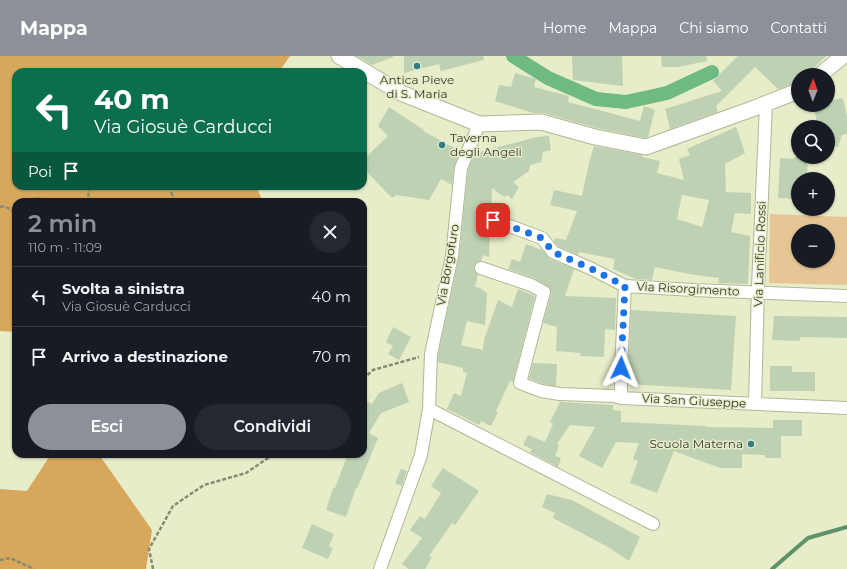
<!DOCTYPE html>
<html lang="it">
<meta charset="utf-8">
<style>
:root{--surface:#171b24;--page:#242831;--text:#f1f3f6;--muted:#9ea1a6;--line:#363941;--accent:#8c9099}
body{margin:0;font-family:Montserrat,sans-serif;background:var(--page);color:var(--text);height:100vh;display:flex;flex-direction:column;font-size:15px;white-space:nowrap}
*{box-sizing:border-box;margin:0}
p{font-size:13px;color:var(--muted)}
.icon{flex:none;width:22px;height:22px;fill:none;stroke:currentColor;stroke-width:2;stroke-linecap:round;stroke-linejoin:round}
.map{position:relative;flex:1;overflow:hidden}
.drawer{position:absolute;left:12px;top:142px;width:355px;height:260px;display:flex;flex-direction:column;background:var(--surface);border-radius:12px;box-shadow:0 1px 3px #0004}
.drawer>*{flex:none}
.hud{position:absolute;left:12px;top:12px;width:355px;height:122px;border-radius:12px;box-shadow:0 1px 3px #0004;background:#0b6e4f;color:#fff;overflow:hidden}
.needle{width:26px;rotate:1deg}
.buttons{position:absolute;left:791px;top:12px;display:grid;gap:8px}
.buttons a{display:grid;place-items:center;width:44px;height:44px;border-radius:50%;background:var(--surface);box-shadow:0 1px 3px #0004;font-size:20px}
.pin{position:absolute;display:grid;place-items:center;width:34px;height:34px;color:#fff;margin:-17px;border-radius:8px;box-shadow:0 2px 6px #0006}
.me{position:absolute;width:44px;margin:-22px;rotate:2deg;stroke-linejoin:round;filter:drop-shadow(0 0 3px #0008)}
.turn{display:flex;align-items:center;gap:14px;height:84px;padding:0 16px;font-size:18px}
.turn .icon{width:52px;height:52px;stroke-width:2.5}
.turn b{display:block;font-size:28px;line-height:34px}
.then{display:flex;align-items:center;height:38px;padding:0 16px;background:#0003;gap:8px;font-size:15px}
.round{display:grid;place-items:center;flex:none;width:42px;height:42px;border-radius:21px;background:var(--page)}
.summary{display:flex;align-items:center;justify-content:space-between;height:68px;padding:0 16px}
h1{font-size:24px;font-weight:600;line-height:30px;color:var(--accent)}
.cta{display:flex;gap:8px;margin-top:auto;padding:8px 16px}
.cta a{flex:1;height:46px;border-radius:24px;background:var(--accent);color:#fff;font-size:16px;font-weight:600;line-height:46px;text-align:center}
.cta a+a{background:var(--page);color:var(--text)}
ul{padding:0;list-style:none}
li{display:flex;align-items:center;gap:12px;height:60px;padding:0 16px;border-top:1px solid var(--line)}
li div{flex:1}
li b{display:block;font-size:15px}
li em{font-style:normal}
header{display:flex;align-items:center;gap:24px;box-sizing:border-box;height:56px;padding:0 20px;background:var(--accent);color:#fff}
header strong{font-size:19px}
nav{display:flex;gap:22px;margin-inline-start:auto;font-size:14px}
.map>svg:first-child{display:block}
</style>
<header>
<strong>Mappa</strong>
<nav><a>Home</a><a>Mappa</a><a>Chi siamo</a><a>Contatti</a></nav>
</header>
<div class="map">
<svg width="847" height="513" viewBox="0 0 847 513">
<rect width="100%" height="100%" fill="#e7ecc9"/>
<!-- green -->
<path fill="#e7c696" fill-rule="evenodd" d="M770,158L847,161V229L769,227ZM798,175H828V205H798Z"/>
<!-- forest -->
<path fill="#d7a75c" d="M0,0H290L279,16H16V130H256L263,146H16V276L0,275Z
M51,398H93L100,400L152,474L146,513H0V433L27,435Z"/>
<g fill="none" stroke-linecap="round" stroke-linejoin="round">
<!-- stream -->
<path stroke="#5e9269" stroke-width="4" d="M772,513L808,482L847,471"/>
<!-- canal -->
<path stroke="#6fb983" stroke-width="14" d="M513,0L548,22L596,43L626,46L667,37L712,16"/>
</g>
<!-- building -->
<path fill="#bed1b2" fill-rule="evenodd" d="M357,0H393V1L372,9Z
M404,0H483L484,4L441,15L439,8L404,17Z
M572,0H622L623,30L573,24Z
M661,0H706L707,5L678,11H662Z
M738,0H826L807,19H798V26L778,33L755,11L716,50L718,56L670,73L665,53L722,35L713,25Z
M515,17L536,23L534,31L569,40L568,46L640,65L644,50L655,54L648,81L645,82L597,72L543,57H533L495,45L499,29L511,31Z
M843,42L847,60V78L842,79L838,91L828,88V71H820L819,66H817L813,49H828V45Z
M389,51L424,74L423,75L460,95L454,111L452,129L441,123L429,144L396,139L392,142L363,112V104L388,80L378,70Z
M736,71L745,97L725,108L726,136L751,137V158L735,157L731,176L750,180L748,228L718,227L719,222L689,218L655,211L652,224L636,223L613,213L615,203L579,196L578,199L558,190L554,186L555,182L566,184L577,155L550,149L554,134L582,140L589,107L594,90L643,99L642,101L660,105L657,117L684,124L679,103L690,99L687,93ZM682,139L709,144L702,171L677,163Z
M549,80L551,94L543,96L541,106L530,109L529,115L513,126L519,131L512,143L508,139L504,141L492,132L491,157L486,161V165L487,168L490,171L489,201L483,199L481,205L476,207L474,213L478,219L475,231L480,232L487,237L485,269L467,265L461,289L483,294L484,284L498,244L512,251L518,233L535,240L513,326L510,325L496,355L498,356L491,370L481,365L479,369L447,353L454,337L461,340L467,317L463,316V312L438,306V299L459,201L468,114L473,102L480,96L537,81Z
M794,101H808L807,123H798V143L778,142L780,102L794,103Z
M526,188L542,194L550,203L574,213L565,240L616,242L615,274L605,273L604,301L580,300L581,297L556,295L557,271L543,267L551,238L550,232L534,222L508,213L512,203L520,206Z
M631,254L736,260L731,334L628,328Z
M774,260L847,261V282L800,281V285L772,284Z
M393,271L411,281L399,304L388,298L393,290L386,286Z
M533,307L557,308L556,330L543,328L529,322Z
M770,310H792V316H815V335H770Z
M402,327L409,346L381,357L369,377L378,382L357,433L356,432L346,461L326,454L333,432H335L348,398H363V344L372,348L379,337Z
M560,346L613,349V354L621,355V366L706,370V371L773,372V364H802V380H781V402H765V399L742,398V412H720L674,395L657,437L630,427L638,405L633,403L639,387L616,386L602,412L579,400L595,371L570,369L557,388L559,389L555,400L561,402L558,411L530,396L532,393L523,389L528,379L545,386L553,368L550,366Z
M443,412L479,435L455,469L452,467L429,500L432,501L425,513H409L402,508L422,482L410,474L420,460L425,463L441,437L431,430Z
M401,413L407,415L402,430L395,427Z
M547,438L572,444L640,481L629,505L608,491L553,462L555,457L542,451Z
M312,468L334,478L329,490L333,492L328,503L302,492Z"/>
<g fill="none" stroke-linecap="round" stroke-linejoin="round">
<defs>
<path id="minor" d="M493,164L542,182L553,196L592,213L625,230L693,234L847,240
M481,212L531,229L544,236L538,258L520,327L541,335L560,338L614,340L621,342L847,352
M621,342V312L625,230
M755,348L758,231L766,48
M429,353L653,468
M380,513L421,399L429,353L431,298L452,200L461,112L479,68"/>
<path id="tertiary" d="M339,0L401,37L479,68L541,66L595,81L646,91L752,53L798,35
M820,19L843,0"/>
</defs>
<!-- minor casing -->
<use href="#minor" stroke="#b1b695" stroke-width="14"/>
<!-- tertiary casing -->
<use href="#tertiary" stroke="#b1b695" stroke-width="17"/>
<!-- path -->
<path stroke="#878a73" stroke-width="2.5" stroke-dasharray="4 2" stroke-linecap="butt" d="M170,130L173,142V146
M27,146L28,144L38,142L45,146
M85,146L88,141L90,130
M0,151C6,149 11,154 16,157
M363,323L373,314L419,301
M0,504L10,502L34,513
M153,513L149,493L173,450L204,429L246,417L274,398"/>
<!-- minor -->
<use href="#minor" stroke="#fff" stroke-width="12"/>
<!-- tertiary -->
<use href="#tertiary" stroke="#fff" stroke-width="15"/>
</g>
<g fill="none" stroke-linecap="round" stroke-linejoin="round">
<!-- route -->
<path stroke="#1a73e8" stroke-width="7" stroke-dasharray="0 12.6" d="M493,164L542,182L553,196L592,213L625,230L621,312"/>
</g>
<!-- markers -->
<g fill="#347c85" stroke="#e7ecc9" stroke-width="1.5">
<circle cx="417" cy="10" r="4"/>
<circle cx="442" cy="89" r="4"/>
<circle cx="751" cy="388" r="4"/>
</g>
<g text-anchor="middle" stroke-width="3" stroke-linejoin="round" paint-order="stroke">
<!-- poi labels -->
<g font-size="12" fill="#36382b" stroke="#e7ecc9">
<text x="417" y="28">Antica Pieve<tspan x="417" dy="14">di S. Maria</tspan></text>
<text x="450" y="86" text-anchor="start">Taverna<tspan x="450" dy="14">degli Angeli</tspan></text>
<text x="743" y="392" text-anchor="end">Scuola Materna</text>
</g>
<!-- street labels -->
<g font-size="12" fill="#36382b" stroke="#e7ecc9">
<text transform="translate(760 198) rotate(-88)" y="4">Via Lanificio Rossi</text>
<text transform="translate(448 209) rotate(-80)" y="4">Via Borgofuro</text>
<text transform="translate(688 233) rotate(3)" y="4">Via Risorgimento</text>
<text transform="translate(694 345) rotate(3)" y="4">Via San Giuseppe</text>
</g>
</g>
</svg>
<div class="buttons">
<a><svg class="needle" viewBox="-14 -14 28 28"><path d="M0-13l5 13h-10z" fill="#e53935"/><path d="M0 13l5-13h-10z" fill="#9ea1a6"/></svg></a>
<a><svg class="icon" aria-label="search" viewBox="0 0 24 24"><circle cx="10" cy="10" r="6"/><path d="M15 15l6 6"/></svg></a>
<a>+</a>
<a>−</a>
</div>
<div class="pin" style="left:493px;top:164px;background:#d93025"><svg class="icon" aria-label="arrive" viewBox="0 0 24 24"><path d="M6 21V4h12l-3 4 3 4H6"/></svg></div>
<svg class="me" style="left:621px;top:312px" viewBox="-20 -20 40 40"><path d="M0-17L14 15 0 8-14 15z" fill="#1a73e8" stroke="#fff" stroke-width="4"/></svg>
<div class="hud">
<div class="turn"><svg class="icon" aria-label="left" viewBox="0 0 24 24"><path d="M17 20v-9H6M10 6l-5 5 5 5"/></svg><div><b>40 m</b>Via Giosuè Carducci</div></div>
<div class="then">Poi<svg class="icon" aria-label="arrive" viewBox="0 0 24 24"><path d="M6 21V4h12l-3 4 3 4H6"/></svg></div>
</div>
<section class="drawer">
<div class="summary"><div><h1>2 min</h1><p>110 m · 11:09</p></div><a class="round"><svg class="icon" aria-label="close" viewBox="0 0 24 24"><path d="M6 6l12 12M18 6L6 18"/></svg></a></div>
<ul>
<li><svg class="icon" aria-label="left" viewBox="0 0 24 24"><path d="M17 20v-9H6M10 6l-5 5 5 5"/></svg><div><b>Svolta a sinistra</b><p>Via Giosuè Carducci</p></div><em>40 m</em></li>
<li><svg class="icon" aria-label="arrive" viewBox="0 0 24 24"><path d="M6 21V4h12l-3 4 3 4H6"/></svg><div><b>Arrivo a destinazione</b></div><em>70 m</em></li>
</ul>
<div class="cta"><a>Esci</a><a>Condividi</a></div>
</section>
</div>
